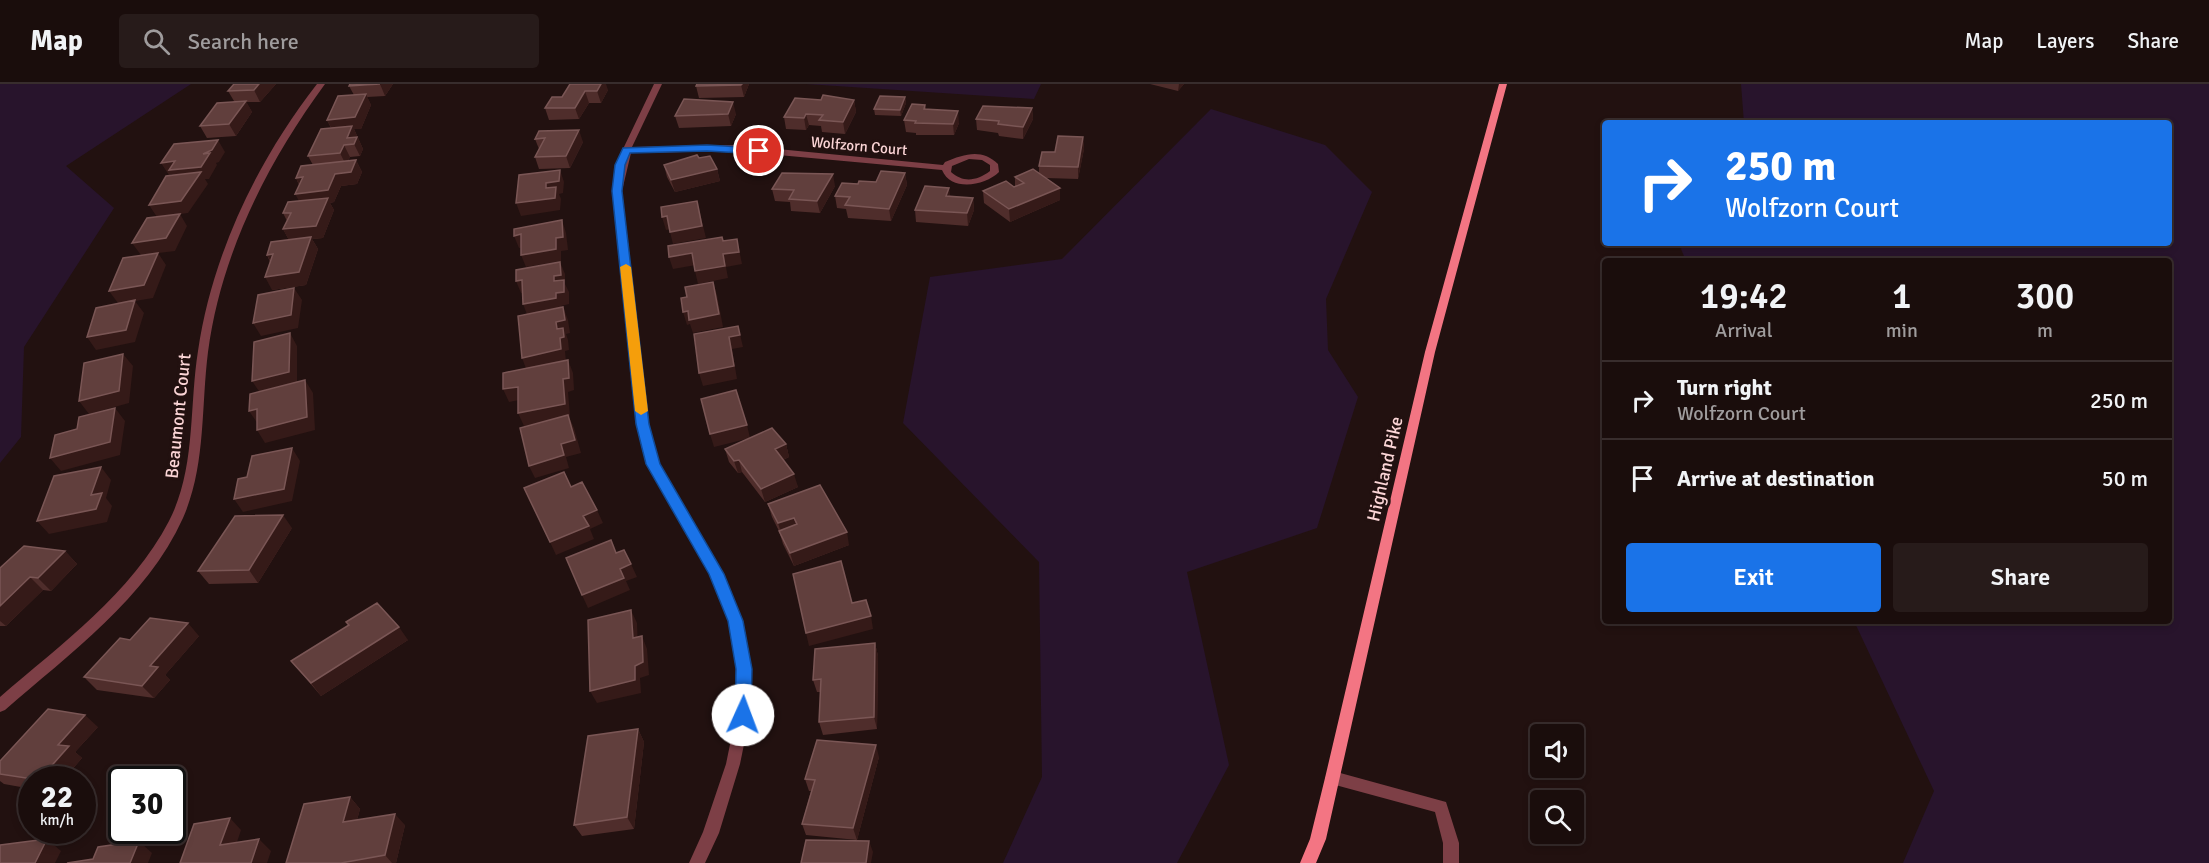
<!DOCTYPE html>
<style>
:root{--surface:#1a0d0c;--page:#271b1a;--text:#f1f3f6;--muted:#9f9c9d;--line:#382d2d;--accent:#1a73e8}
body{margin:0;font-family:Signika,sans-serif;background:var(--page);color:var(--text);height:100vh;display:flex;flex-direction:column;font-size:22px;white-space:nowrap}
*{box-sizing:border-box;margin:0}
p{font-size:20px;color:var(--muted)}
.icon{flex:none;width:33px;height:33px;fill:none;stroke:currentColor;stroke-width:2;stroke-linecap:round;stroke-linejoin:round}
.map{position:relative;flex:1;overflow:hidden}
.details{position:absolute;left:1602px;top:174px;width:570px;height:366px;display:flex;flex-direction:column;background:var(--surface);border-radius:6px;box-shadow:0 3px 9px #0003,0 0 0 2px var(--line)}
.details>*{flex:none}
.hud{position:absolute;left:1602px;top:36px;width:570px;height:126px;border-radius:6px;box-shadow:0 3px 9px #0003,0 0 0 2px var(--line);background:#1a73e8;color:#fff;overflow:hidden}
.fabs{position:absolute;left:1530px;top:640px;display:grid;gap:12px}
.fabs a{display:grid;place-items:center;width:54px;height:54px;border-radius:6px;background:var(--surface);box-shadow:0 3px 9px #0003,0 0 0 2px var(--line);font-size:30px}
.speed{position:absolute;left:18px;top:682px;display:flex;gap:12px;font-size:30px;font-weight:700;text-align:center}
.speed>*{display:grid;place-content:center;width:78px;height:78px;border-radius:50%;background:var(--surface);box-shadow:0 3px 9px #0003,0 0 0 2px var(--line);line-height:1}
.speed small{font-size:15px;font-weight:400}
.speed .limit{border:3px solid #111;border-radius:9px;background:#fff;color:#111}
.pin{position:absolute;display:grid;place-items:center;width:51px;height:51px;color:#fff;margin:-26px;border:3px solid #fff;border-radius:50%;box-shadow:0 2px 6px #0007}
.me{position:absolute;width:66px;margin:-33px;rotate:2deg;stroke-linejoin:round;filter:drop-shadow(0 0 4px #0008)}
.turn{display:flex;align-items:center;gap:21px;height:126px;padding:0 24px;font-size:27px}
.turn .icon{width:78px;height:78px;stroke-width:2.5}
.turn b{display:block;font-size:42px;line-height:51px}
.eta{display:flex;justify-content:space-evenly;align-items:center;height:102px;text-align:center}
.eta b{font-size:36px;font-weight:600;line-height:42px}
.button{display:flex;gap:12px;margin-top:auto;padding:12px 24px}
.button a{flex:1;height:69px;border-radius:6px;background:var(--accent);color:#fff;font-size:24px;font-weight:600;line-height:69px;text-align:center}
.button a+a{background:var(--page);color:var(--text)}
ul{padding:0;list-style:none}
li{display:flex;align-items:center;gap:18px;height:78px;padding:0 24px;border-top:2px solid var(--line)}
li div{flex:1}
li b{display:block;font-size:22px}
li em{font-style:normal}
header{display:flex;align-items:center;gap:36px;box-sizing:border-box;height:84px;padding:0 30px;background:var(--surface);border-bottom:2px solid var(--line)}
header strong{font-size:28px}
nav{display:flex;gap:33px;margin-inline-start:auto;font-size:21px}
.search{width:420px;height:54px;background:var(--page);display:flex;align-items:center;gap:15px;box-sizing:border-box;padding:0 21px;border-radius:6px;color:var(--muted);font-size:22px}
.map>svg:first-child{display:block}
</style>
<header>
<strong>Map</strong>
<div class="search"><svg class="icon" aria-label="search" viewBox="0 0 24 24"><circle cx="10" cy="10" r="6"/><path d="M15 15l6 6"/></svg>Search here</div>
<nav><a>Map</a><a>Layers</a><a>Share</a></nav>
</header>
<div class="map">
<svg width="2209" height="779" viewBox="0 0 2209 779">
<rect width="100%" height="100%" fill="#221110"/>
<!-- green -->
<path fill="#28142c" d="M0,0H191L66,82L114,124L24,263L21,353L0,379Z
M806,0H1041L1034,15Z
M1741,0H2209V779H1903L1934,707L1854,537H2169V177H1686L1681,165L1684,159H2169V39H1744Z
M1211,25L1325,61L1372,108L1326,215L1328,266L1358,313L1317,444L1187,488L1229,681L1177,779H1003L1042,693L1039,478L903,339L930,193L1062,175Z"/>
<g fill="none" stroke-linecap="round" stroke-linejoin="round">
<!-- service -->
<path fill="#7d3f46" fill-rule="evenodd" d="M1333,687L1446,718L1459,759V779H1443V759L1435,728L1328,699L1325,694L1328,689Z"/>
<!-- minor -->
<path fill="#7d3f46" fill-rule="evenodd" d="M317,0H325C267,79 221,170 208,268C201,324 206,382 183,434C147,514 69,570 5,626L0,628V613C61,560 131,510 169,437C196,385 189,323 198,267C212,171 257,77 317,0Z
M654,0H662L632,63L736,61L943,81L945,78C964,70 982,64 998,80L999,88C985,102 951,108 942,86L736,67L631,69L622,107L649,340L659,379L722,490L743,537L751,585L750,631L740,680L719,749L705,779H689L703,748L726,680L736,631L737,585L729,537L710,491L647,379L637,340L612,107L623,65ZM969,75L982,76L990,81V87C977,97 963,99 951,88L952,82Z"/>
<!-- secondary -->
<path fill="#f37583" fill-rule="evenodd" d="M1499,0H1507L1435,268L1326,755L1316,779H1300L1310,755L1325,694L1425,268Z"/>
</g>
<!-- wall -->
<path fill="#4f2d2b" d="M234,0H276L260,18H246L252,28L236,52L207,54L200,42L234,17L228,7Z
M393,0L385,12L367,13L371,21L361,45H354L363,65L360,72L350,73L348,77L356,76L362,88L357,100L341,102L334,118L330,119L334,126L323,154L312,155L318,165L306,201L272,206L270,178L267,171L289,156L283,145L287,137L283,129L299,117V101L296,94L313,81L308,72L331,44L327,36L354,11L349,2Z
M570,0L608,6L601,19H589L579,35L549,36L545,24L562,13Z
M749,0L744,13L699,14L696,2Z
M1150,0H1184L1178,7Z
M905,13L906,19L901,32L875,31L874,25Z
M821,16H854L856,28L845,50L822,48L821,42L809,41L806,46L786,45L784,33Z
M925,21L926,25L959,39L954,51H916V49L906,48L904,36Z
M1032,24L1033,35L1023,55L999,52L998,49L977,46L976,35Z
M736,30L731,42L679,44L675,32Z
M539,47L583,58L570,84L539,85L535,73L539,65L535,55Z
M1083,53L1084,65L1078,95L1046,94L1060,104V116L1010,138L984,119L983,107L1014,103H1015V93L1039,90V82L1055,68Z
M699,74L717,85L720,97L675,108L667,93L664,81Z
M905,89L907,101L891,137L848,134L846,125L837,124L835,112Z
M835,102L820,129L791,127L790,118L775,117L772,105Z
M950,112L973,114L974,126L968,142L916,138L915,126Z
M786,360L789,373L783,376L798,403L765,418L742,388L738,389L729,378L725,365Z
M768,420L849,461L794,482L783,460L779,447L772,433Z
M292,444L258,499L209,500L198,487Z
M65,467L77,480L51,507L43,506L6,542H0V484Z
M346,538L408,556L321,612L291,577L348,542Z
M199,552L165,591L170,596L154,614L97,606L84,593L130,556Z
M875,559L878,572L877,645L823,651L819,638L821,608H817L813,596Z
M98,643L75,668L82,674L63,696H32V705L4,700L0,697V677Z
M638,645L644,658L634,745L582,752L574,741Z
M879,673L857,756L806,751L802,740L811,707H809L805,695Z
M350,713L360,725L357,736L405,741L396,779H286Z"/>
<!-- shaded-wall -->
<path fill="#351a18" d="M259,0H276L260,18L254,6Z
M380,0H393L385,12Z
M601,0H606L608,6L601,19L597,7Z
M742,0H749L744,13L741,1Z
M1179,0H1184L1178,7Z
M585,7L589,19L579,35L575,24Z
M366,10L371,21L361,45H354L363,65L360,72L354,60L333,47L327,36Z
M905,13L906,19L901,32L900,26Z
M854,16L856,28L845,50L843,38Z
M246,17L252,28L236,52L229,40Z
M733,18L736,30L731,42L728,30Z
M1032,24L1033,35L1023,55V43Z
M958,27L959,39L954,51L953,40Z
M806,30L809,41L806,46L804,34Z
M579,46L583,58L570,84L566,72Z
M1083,53L1084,65L1078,95V83Z
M218,56L225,68L219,78L216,79L217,81L209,95H205L208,100L188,129L180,130L187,142L175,167L141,171L132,159L157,133L149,121L177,98L172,90L169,91L161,79L203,70Z
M344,61L350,73L346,81L340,69Z
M356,76L362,88L357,100L341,102L334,118L330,119L334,126L323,154L312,155L318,165L306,201L272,206L265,193L290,158L283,145L302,122L295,110L335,90Z
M717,85L720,97L675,108L671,96Z
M560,86L564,98L563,109L559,110L561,115L560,126L521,132L516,119L546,104V99Z
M905,89L907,101L891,137L889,125Z
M833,90L835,102L820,129L817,117Z
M303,93L302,106L296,94Z
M949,104L951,116L946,112Z
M1060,104V116L1010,138L1009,125Z
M973,114L974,126L968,142L967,129Z
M697,117L706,154L673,160L670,148Z
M667,132L671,145L666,146L662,133Z
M562,136L566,149L568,166L561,167V177L526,183L521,171L556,154Z
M521,150L526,163L519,164L514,152Z
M737,155L742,180L726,183L728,194L698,200L695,187L723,170Z
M158,169L166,181L153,214L135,217L144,229L135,258L96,266L87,253L118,219L109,207Z
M692,169L696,181L673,185L669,173Z
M273,170L274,183L267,171Z
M560,178L565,190V200L569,208V220L561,222V227L528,233L523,220L554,192Z
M522,196L528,208L521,209L516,197Z
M713,198L717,211L723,243L693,249L690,240L687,241L683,228Z
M294,204L302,216L298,244L261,252L253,239Z
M563,223L568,236L570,249L566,250L568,256L569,266L565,267L566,278L527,287L522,274L557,245L556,238Z
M738,242L743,263L732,265L737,295L703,302L699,289Z
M290,249L297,262V301L261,310L252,297Z
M123,270L133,282L129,319L89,330L79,317Z
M568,276L573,289L574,306L568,308L570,332L569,333L574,344L581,369L566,373L569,384L535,394L529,382L561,360L569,333L524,342L518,329L563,295Z
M305,296L313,309L315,346L265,359L257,346Z
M518,303L524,315L509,318L503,305Z
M115,324L125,337L120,371L61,387L50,374Z
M257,325L258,340L249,327Z
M747,341L750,354L714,363L710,350Z
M786,360L789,373L778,378L775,365Z
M292,364L300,377L292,417L243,428L234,415Z
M739,376L742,388L738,389L734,377Z
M101,383L111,396L106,414L112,422L107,438L49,450L37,437L91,411Z
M794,390L798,403L765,418L761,405Z
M597,426L603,439L590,445L594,455L556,471L550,458L583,432Z
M283,431L292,444L258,499L249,486Z
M794,434L797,446L782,452L778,439Z
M847,448L849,461L794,482L790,469Z
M65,467L77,480L51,507L38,494Z
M631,480L637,493L626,497L630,506L588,524L582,511L620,485Z
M30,493L43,506L6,542L0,537V522Z
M631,526L637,539L638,567L633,554Z
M871,532L873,545L809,562L806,549Z
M188,539L199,552L165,591L170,596L154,614L142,602L150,582Z
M399,543L408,556L321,612L311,599Z
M642,552L647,565L649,591L640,594L641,609L597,619L590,607L635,582Z
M875,559L878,572L877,645L874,633Z
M85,631L98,643L75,668L82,674L63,696H39L58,661Z
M638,645L644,658L634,745L627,733Z
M876,661L879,673L857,756L853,744Z
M350,713L360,725L353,750L343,738Z
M395,730L405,741L396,779H392L385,771Z
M230,734L241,746L232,773L220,761Z
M47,755L61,767L55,779H35Z
M259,755L271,767L267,779H251Z
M139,757L152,769L148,779H130Z
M869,757L873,768L871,779H866Z"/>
<!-- building -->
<path fill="#613f3d" stroke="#7a5655" stroke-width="1.5" d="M234,0H259L254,6L228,7Z
M350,0H380L349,2Z
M570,0H601L597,7H585L575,24H545L552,13H562Z
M697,0H742L741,1L696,2Z
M366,10L355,33L327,36L338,12Z
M823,11L854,16L843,38L819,36L823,31L806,30L804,34L784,33L795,14L821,16Z
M880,12L905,13L900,26L874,25Z
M684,15L733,18L728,30L675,32Z
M246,17L229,40L200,42L217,19Z
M912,20L925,21L924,25L958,27L953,40L915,39L916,37L904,36Z
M983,22L1032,24L1023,43L998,40L999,37L976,35Z
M352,42L347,54L357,53L354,60L344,61L340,69L308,72L321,45Z
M579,46L566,72L535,73L545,54L535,55L539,47Z
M1058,52L1083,53L1078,83L1039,82L1042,68H1055Z
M218,56L212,66L203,70L210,69L201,83L169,86L175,77L161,79L174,60Z
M697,71L699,74L710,72L717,85L671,96L664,81Z
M356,76L351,88L335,90L328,106L295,110L303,93L296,94L301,82Z
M1033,85L1060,104L1009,125L983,107L1006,97L1014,103L1024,99L1015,93Z
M560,86L559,97L546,99V104L556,103L555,114L516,119L519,91Z
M881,87L905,89L889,125L845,121L850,113L835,112L842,99L858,100L859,97L876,98Z
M201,88L181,117L149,121L166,92Z
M782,89L833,90L817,117L789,115L794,106L772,105Z
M925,102L949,104L946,112L973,114L967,129L915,126Z
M328,114L316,142L283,145L291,129H283L288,118Z
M697,117L702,142L670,148L667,132L662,133L661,123Z
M180,130L166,154L132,159L147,134Z
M562,136L563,153L556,154V165L521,171V150L514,152V145Z
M311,153L299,188L265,193L273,170L267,171L271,158Z
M722,153L723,157L737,155L739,168L723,170L725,182L695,187L692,169L669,173L668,162Z
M158,169L144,201L109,207L123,174Z
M560,178L561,191L554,192V197L564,196V208L556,209V214L523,220L522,196L516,197V186Z
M713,198L719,230L689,236L688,227L683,228L681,214L687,213L685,203Z
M294,204L291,231L253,239L258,211Z
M135,216L126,246L87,253L96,224Z
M563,223L565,236L556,238L557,245L563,244L564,253L560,254L561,265L522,274L518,232Z
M738,242L740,251L729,253L734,282L699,289L694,250Z
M290,249L289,288L252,297L254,258Z
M123,270L119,307L79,317L84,279Z
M568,276L569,294L563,295L565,320L518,329V303L503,305V289Z
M305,296L307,333L257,346V325L249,327L250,310Z
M736,306L747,341L710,350L701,315Z
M115,324L110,358L50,374L55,351L77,345L79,333Z
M568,331L575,356L561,360L564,371L529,382L520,344Z
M772,344L786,360L775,365L794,390L761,405L739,376L734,377L725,365Z
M292,364L284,405L234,415L238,395L247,393L252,372Z
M101,383L91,411L102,409L96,425L37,437L54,392Z
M564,388L571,403L582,398L597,426L583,432L589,442L550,458L524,404Z
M820,401L847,448L790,469L779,447L797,440L794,434L778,439L768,420Z
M283,431L249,486L198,487L235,432Z
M611,456L616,469L624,466L631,480L620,485L624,494L582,511L566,474Z
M24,462L65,467L38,494L30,493L0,522V484Z
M841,477L852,519L866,516L871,532L806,549L793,490Z
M377,519L399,543L311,599L291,577L349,541L346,538Z
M631,526L633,554L642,552L643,578L635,582V596L590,607L588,536Z
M150,534L188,539L150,582L158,583L142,602L84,593L120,554L130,556Z
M875,559L874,633L819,638L821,595L813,596L815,565Z
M48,625L85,631L58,661L69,662L39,696L0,690V677Z
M638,645L627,733L574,741L588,652Z
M817,656L876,661L853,744L802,740L815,696L805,695Z
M350,713L343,738L395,730L385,771L341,779H286L304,720Z
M230,734L220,761L259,755L251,779H180L194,740Z
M47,755L35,779H0V761Z
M806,756L869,757L866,779H801Z
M139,757L130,779H67L93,775L98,763Z"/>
<!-- route -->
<path fill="#1a73e8" stroke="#114b97" stroke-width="1.5" d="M707,61L759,64L764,67L759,70L707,67L630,69L625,81L622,107L649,340L660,380L724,490L743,537L752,585L751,631L749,636H737L735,631L736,585L728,537L709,490L646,380L636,340L612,107L615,81L623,64Z"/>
<!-- slow -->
<path fill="#f59e0b" d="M626,180L631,183L648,327L641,331L635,327L620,183Z"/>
<g text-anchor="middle" stroke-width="6" stroke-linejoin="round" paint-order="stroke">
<!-- far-street labels -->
<g font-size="15" fill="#fbd5d6" stroke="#221110">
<text transform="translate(859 62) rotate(5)" y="5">Wolfzorn Court</text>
</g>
<!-- street labels -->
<g font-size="18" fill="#fbd5d6" stroke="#221110">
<text transform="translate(178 332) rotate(-84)" y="6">Beaumont Court</text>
<text transform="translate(1385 385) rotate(-77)" y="6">Highland Pike</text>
</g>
</g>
</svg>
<div class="fabs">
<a><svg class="icon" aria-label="sound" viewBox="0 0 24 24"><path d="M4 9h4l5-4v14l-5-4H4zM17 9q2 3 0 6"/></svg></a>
<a><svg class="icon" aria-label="search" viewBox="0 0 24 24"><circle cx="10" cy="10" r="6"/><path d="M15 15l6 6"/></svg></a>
</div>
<div class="speed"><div>22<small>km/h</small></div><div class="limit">30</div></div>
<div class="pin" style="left:759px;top:67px;background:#d93025"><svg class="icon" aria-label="arrive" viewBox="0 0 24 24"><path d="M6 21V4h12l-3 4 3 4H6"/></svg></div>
<svg class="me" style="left:743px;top:631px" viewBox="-20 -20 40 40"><circle r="19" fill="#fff"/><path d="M0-13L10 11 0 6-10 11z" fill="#1a73e8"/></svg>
<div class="hud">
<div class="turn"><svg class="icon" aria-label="right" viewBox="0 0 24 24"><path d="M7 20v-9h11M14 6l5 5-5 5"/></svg><div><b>250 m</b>Wolfzorn Court</div></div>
</div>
<section class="details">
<div class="eta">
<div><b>19:42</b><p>Arrival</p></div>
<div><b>1</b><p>min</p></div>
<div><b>300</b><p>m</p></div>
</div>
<ul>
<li><svg class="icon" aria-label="right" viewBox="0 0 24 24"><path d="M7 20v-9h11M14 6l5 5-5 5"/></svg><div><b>Turn right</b><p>Wolfzorn Court</p></div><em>250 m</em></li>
<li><svg class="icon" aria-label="arrive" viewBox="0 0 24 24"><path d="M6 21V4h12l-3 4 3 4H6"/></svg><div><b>Arrive at destination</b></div><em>50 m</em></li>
</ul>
<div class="button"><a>Exit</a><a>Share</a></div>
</section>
</div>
